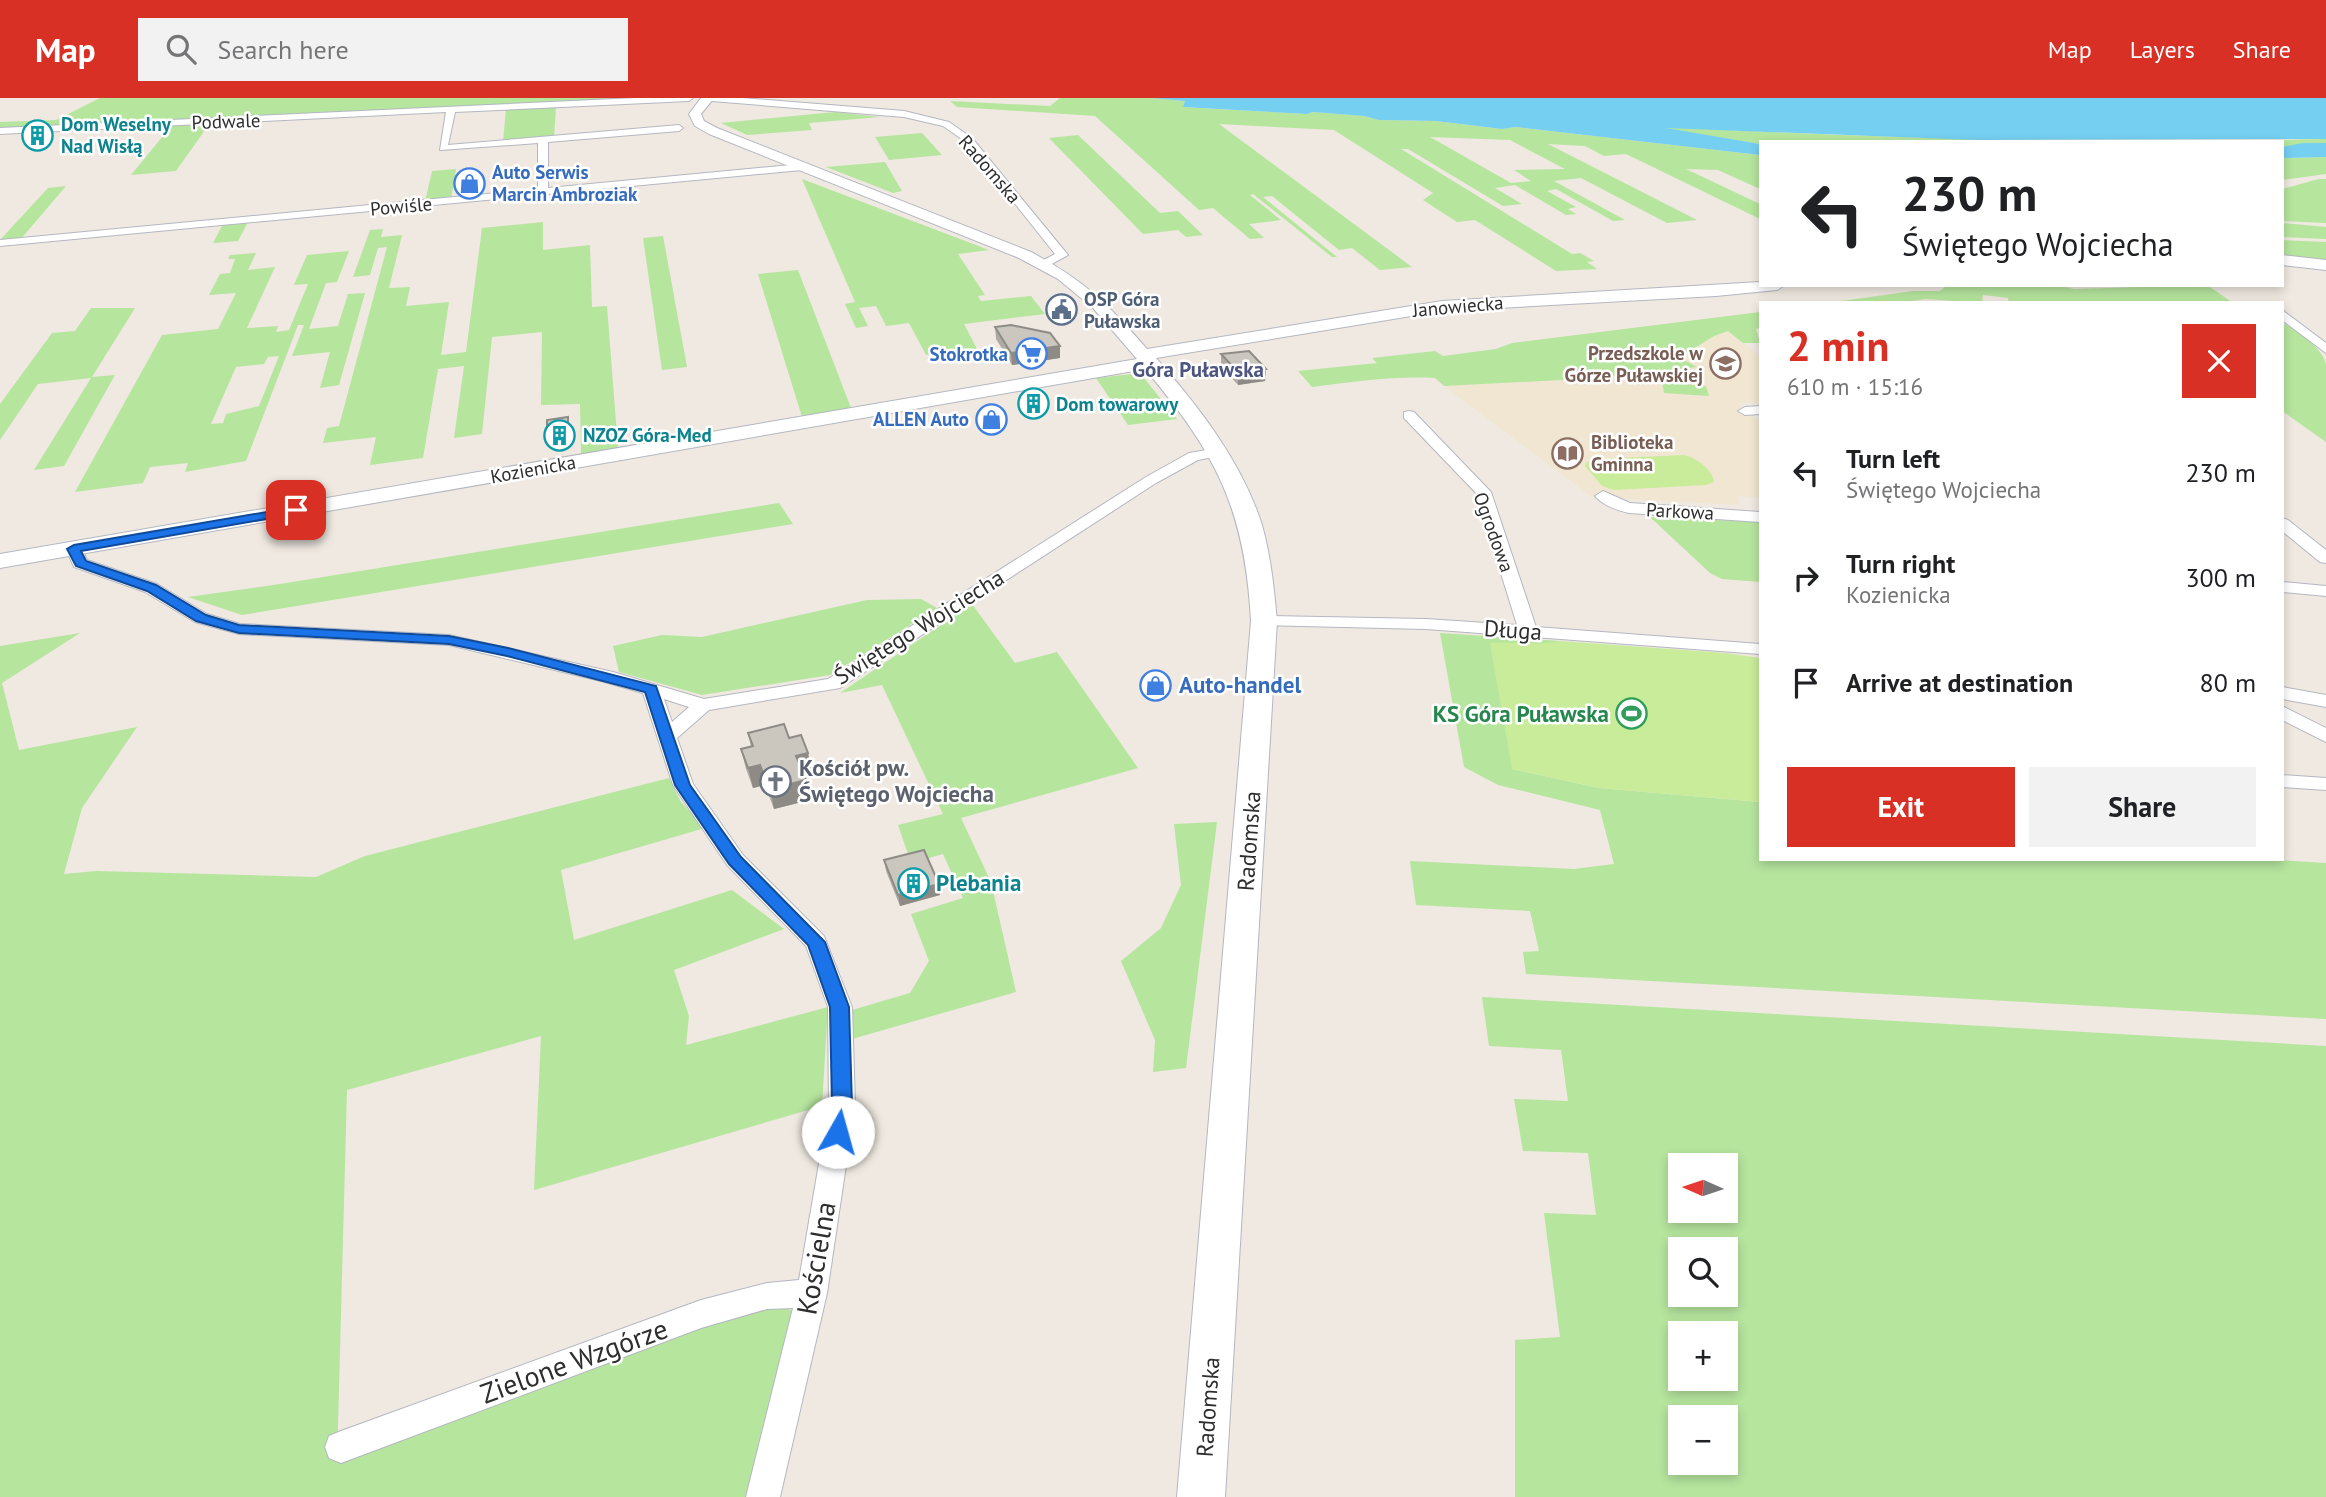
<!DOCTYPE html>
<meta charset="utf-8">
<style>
:root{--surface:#fff;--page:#f2f2f2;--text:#202124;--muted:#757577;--accent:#d93025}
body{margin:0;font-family:"PT Sans",sans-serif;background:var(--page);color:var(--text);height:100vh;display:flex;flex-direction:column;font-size:26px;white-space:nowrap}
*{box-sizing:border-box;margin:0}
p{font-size:23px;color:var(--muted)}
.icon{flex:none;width:38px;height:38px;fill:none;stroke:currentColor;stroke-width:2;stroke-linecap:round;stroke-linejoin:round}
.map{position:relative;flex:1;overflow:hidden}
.side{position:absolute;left:1759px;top:203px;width:525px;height:560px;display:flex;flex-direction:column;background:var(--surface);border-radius:0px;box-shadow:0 4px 10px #0003}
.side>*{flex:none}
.banner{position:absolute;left:1759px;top:42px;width:525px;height:147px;border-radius:0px;box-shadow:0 4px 10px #0003;background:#fff;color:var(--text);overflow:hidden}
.needle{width:46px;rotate:273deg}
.buttons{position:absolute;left:1668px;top:1055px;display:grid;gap:14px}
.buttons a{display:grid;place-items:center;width:70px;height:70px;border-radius:0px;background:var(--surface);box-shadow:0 4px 10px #0003;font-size:35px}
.pin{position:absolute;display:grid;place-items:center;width:60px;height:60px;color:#fff;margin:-30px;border-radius:14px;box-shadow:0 4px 10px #0006}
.me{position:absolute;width:77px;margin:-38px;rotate:7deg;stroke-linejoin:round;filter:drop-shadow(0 0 5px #0008)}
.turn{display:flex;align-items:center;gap:24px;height:147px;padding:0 28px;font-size:32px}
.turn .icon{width:91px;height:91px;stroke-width:2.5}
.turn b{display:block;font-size:49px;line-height:60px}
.round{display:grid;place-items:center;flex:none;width:74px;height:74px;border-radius:0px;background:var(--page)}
.headline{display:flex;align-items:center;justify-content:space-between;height:119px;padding:0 28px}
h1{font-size:42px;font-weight:800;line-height:52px;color:var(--accent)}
.primary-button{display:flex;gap:14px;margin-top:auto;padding:14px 28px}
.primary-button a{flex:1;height:80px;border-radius:0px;background:var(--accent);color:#fff;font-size:28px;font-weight:800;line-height:80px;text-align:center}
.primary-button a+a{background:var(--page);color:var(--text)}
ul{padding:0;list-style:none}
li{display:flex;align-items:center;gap:21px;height:105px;padding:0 28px}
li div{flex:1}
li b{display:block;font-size:26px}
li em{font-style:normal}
header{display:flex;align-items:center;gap:42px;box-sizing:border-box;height:98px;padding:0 35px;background:var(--accent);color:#fff}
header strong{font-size:33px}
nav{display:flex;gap:38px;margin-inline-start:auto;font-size:24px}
.search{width:490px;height:63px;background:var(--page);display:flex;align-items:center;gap:18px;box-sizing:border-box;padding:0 24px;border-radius:0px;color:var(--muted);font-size:26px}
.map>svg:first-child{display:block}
</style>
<header>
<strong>Map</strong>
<div class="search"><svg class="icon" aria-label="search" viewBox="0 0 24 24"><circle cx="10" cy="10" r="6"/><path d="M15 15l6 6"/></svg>Search here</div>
<nav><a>Map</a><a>Layers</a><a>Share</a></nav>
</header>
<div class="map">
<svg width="2326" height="1399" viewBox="0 0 2326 1399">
<rect width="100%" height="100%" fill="#efe9e1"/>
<!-- education -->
<path fill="#f0e6d1" d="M1728,233L1760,258V305H1739L1747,316L1760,322V399L1737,398L1740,407L1592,399L1444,288L1581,281L1695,268L1685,263V256L1714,238Z"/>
<!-- green -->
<path fill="#b6e59e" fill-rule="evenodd" d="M100,0H654L0,32V24L56,22Z
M1060,0H1151L1185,3L1183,9L1307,16L1313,14L1364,18L1379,22L1436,23L1502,31L1516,29L1760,57V91L1718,72L1686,71L1760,106V121L1626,56L1604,58L1585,48L1548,46L1697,122L1667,125L1581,80L1554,83L1625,122L1613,123L1556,91L1547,93L1576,109L1568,111L1576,116L1566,117L1515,87L1495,90L1522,106L1503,108L1408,51H1401L1572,156L1580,155L1594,163L1587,164L1597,171L1556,173L1475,122L1457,124L1423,102L1433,95L1334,32L1219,26L1412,169L1380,172L1352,150L1339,152L1272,98L1263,99L1337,159H1332L1253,96L1250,97L1281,122L1249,126L1264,140L1250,141L1213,110L1199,112L1095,18L957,9L950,3L1050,8ZM1430,39L1510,42L1565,71L1514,72L1531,83L1511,85Z
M556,9L554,40L503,44L506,11Z
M835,14L880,19L809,25L812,32L747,37L721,25Z
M210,25L176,73L131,77L172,27Z
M1678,29C1894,42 2110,45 2326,41V45L2282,49V44H2006L1976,43L1760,46L1666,31Z
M922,35L942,57L889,62L875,39Z
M1078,37L1160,115L1178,113L1203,137L1186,139L1178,132L1143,136L1049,40Z
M2326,59V76L2282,82V60Z
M885,64L902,93L893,95L826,69Z
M456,71L451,102L425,104L432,73Z
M802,81L989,152L958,156L985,197L978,198L981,203L1031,198L1045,216L964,226L977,251L926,257L909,225L886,228L876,208L859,210L868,228L856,230L845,206L855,204Z
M2319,81H2326V125L2282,123V91Z
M66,88L20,142H0L48,90Z
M248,124L238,143L213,145L223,126Z
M543,124V152L590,147L592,209L607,208L618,350L581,356L580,306L541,307L542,234L492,239L482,336L454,340L464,268L438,271L423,360L370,367L376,339L323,345L327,330L339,328L387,149L378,150L370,177L353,179L370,132L383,131L381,139L402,137L389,190L410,189L406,208L449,204L441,257L466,254L482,130Z
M2282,125L2326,129V141L2282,139Z
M663,138L687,269L662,272L643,140Z
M2282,142L2326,144V164L2282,159Z
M349,153L337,184L326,185L309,231L338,228L348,196L365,195L339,287L320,290L330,254L292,258L304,227H298L246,363L185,374L188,365L150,369L143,385L75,394L162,237L218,231L236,195L209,197L220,176L230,175L235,161H228L230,157L256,155L248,172L275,169L247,230L278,228L276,234L289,232L308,186L294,187L307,157ZM279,258L259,308L226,316L223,325L211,326L236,269L264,266L268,259Z
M798,172L851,310L802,319L758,176Z
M1959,187H2057L2074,191L2207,187L2233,205H2009L2008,200L1983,197L1982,205L1926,201L1901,205H1827L1913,193H1940L1945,189Z
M91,210H135L92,279L115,277L64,368L34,372L91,280L38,286L0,342V306L52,235L75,233Z
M1760,214V230L1756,231L1760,245H1743L1728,233L1714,238L1685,256L1686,263L1697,269L1581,281L1444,288L1435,280C1391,278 1355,284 1312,289L1298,273L1377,265L1372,260L1435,253L1443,258L1496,251L1512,245Z
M2282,225C2296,230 2323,251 2326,266C2326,285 2326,323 2326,344L2282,313Z
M1132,276L1144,280L1177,321L1128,327L1096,280Z
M1662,284L1706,288L1709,298L1664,295Z
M779,405L793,426L242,517L188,499L280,486Z
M1650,419L1760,424V484L1722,481L1710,475Z
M921,501L937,510L830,577L702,597L619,574L613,548L662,537L702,539L867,502Z
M972,506L1015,565L1057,554L1138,670L961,720L991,784L1016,894L852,941V912L910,895L929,863L911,816L963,800L943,756L911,765L898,727L943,716L882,587L840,595Z
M80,535L2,585L19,652L137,629L82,710L64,776L96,773L316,779L365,758L669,680L681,704L705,730L561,772L574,842L732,792L784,831L674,872L689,918L686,947L828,909L822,1008L534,1092L541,938L347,992L337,1365L644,1249L773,1206L793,1213L752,1399H0V548Z
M1440,535L1560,543L1548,548L1520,544L1512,671L1599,690L1760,704V761H2260L2326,765V921L1526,876L1523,854L1539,853L1530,813L1416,807L1410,763L1574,771L1614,766L1600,712L1498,687L1464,669Z
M1217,724L1186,970L1153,974L1155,942L1121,863L1161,830L1181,787L1174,726Z
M1482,899L2326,948V1399H1515V1242L1560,1239L1544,1115L1596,1117L1588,1055L1523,1053L1514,1001L1568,1003L1561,952L1489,948ZM1680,1068H1726V1113H1680ZM1680,1152H1726V1197H1680ZM1680,1236H1726V1281H1680ZM1680,1320H1726V1365H1680Z"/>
<!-- pitch -->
<path fill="#c9ec9a" d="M1684,357C1697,360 1713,372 1714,384L1706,387L1614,392L1602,388L1585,368L1587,364L1596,361Z
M1560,543L1725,555L1760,560V704L1599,690L1512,671L1490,545C1515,544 1538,548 1560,543Z"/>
<!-- water -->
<path fill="#75cff0" d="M1151,0H2326V41L1977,42L2006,44H1975L1976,42L1666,30L1760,46V57L1516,29L1502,31L1436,23L1379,22L1364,18L1313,14L1307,16L1183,9L1185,3Z
M2303,45H2326V59L2282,60V49Z"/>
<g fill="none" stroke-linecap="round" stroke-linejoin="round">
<defs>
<path id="street" d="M636,0H693L689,3L455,14L448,47L679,27L683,30L679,33L548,44V90L802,66L807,69L802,72L0,148V142L538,91V45L440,52L446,14L0,36V30Z
M708,0H742L904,13L949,24L972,40L1068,157L1048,168H1040V164L1055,156L966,44L943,28L904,19L712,3Z
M2282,212L2326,245V255L2282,222Z
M1760,308V316L1745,317L1738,313L1745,309Z
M1409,313L1414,314L1491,394L1536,529L1760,546V556L1426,531L1258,527L1255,523L1264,518L1426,521L1517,527L1476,395L1404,320V314Z
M1219,350L1226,354L1224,357L1198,362L1156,385L840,590L709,612L677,640L693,686L743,757L824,838L852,909L855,1007L827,1195L780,1399H746L793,1210L767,1211L701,1230L341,1365L329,1360L325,1349L329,1338L341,1333L701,1202L767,1185L799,1182L829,1007L828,909L806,848L727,767L673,687L643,595L601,583L449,547L239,536L195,524L145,494L74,469L66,451L68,447H80L87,462L157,486L207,516L240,526L449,537L613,574L704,601L828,581L1146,379L1189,355ZM664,601L689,609L672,624Z
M1603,393L1630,405L1760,414V424L1629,415C1616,412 1604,408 1595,398Z
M2282,420L2288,422L2326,452V465L2320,464L2282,433Z
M2282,484L2326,488V498L2282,494Z
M2282,589L2326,597V609L2282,601Z
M2282,608L2326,630V644L2282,622Z
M2282,677L2326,680V692L2282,689Z"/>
<path id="secondary" d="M701,0H714L701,16L704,23L717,30L1031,154C1085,183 1107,205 1147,251L1442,203L1760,184V187H1785L1777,192L1716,198L1442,213L1156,260C1199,309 1242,364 1262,427C1271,459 1274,491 1277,523L1225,1399H1177L1251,523C1245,412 1217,356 1145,271L0,470V456L1137,261L1093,210L1058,181L1019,160L709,36L695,28L689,16Z
M2282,157L2326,162V172L2282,167Z"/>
</defs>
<!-- street casing -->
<use href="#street" stroke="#b4b7c1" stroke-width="2"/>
<!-- secondary casing -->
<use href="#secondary" stroke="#b4b7c1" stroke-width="2"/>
<!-- street -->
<use href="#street" fill="#fff" fill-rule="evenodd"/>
<!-- secondary -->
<use href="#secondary" fill="#fff" fill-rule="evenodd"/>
</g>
<!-- wall -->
<path fill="#afaba4" d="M995,229L1060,248V260L1012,267L996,241Z
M1221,256L1266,271L1265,283L1238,287L1221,268Z
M748,635L789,640L808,655L812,675L804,677L810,702L774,711L765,687L753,690L746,671L741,651L751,649Z
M884,762L940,797L900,808L886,773Z"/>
<!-- shaded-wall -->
<path fill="#8e8b86" d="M1060,248V260L1012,267L1011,255Z
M1266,271L1265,283L1238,287V274Z
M568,319L570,328L571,343L550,346L547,338Z
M808,655L812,675L801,678L796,658Z
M760,667L765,687L753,690L748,670Z
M806,682L810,702L774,711L770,691Z
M939,786L940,797L900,808L898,797Z"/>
<!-- building -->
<path fill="#cbc7bf" stroke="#8e8b86" stroke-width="2" d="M1011,227L1050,235L1060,248L1011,255L995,229Z
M1249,253L1266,271L1238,274L1221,256Z
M568,319V335L547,338V322Z
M784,626L789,640L801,637L808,655L796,658L806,682L770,691L760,667L748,670L741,651L753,648L748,635Z
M924,752L939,786L898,797L884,762Z"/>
<!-- route -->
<path fill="#1a73e8" stroke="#114b97" stroke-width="2" d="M296,409L302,412L301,415L81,453L86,463L156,487L206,517L239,527L449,538L508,550L656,588L690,687L741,759L825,844L849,909L852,1007L845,1040L838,1042L830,1040L827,1034L832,1007L830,909L808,847L729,766L675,687L645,594L507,558L449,546L239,535L196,523L147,493L76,468L67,451L74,447Z"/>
<!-- icons -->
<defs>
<symbol id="building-ring" viewBox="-11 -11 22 22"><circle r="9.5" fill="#fff" stroke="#0f9aa8" stroke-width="1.5"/><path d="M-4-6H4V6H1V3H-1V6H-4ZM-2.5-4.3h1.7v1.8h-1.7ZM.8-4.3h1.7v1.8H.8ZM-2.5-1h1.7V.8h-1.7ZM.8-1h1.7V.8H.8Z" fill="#0f9aa8"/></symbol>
<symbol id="shop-ring" viewBox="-11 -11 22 22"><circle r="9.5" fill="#fff" stroke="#3f7fe0" stroke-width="1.5"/><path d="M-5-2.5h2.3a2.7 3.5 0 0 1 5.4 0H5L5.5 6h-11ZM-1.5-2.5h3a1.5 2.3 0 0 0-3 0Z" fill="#3f7fe0"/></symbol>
<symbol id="civic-ring" viewBox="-11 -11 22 22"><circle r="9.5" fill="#fff" stroke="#5c6f8a" stroke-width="1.5"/><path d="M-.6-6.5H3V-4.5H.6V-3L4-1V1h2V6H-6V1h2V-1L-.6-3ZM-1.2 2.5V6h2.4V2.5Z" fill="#5c6f8a"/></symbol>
<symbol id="supermarket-ring" viewBox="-11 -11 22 22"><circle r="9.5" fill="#fff" stroke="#3f7fe0" stroke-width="1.5"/><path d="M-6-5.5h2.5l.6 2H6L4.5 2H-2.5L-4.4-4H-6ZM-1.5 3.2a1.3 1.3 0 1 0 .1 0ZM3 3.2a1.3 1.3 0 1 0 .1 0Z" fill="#3f7fe0"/></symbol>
<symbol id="school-ring" viewBox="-11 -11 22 22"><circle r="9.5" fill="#fff" stroke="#8d6e63" stroke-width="1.5"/><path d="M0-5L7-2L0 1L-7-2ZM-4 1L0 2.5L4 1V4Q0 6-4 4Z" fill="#8d6e63"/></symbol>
<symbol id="library-ring" viewBox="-11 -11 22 22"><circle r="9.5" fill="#fff" stroke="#8d6e63" stroke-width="1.5"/><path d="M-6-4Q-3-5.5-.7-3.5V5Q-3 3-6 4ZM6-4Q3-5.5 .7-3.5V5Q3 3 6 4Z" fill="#8d6e63"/></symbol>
<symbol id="stadium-ring" viewBox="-11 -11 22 22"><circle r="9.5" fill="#fff" stroke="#2e9e5b" stroke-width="1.5"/><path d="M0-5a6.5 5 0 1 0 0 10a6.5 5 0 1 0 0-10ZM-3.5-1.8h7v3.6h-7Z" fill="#2e9e5b"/></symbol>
<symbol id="church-ring" viewBox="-11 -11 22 22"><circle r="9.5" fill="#fff" stroke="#6b7280" stroke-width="1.5"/><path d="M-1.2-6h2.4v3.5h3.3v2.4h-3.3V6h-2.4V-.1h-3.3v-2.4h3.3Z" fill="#6b7280"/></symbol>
</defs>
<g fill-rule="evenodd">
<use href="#building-ring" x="20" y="20" width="35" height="35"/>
<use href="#shop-ring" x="452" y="68" width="35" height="35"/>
<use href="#civic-ring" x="1044" y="194" width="35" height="35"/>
<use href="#supermarket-ring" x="1014" y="238" width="35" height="35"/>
<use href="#school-ring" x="1708" y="248" width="35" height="35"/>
<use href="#building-ring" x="1016" y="288" width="35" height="35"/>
<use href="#shop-ring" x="974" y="304" width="35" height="35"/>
<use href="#building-ring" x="542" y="320" width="35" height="35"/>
<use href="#library-ring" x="1550" y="338" width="35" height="35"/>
<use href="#shop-ring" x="1138" y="570" width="35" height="35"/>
<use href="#stadium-ring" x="1614" y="598" width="35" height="35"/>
<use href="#church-ring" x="758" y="666" width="35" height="35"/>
<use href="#building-ring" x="896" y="768" width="35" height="35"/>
</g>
<g text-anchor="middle" stroke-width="5" stroke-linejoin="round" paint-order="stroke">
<!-- far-street labels -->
<g font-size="19" fill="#2e2e2e" stroke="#fff">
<text transform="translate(226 23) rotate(-2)" y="7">Podwale</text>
<text transform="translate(990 71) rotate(49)" y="7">Radomska</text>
<text transform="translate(401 108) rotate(-5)" y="7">Powiśle</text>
<text transform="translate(1458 208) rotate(-5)" y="7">Janowiecka</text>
<text transform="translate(533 371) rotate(-10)" y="7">Kozienicka</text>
<text transform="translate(1680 413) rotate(3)" y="7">Parkowa</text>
<text transform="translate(1494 434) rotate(70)" y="7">Ogrodowa</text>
</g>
<!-- far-culture labels -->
<g font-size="19" font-weight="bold" fill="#0d838f" stroke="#fff" text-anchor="start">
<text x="61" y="33">Dom Weselny<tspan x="61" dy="22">Nad Wisłą</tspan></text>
<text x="1056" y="313">Dom towarowy</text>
<text x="583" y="344">NZOZ Góra-Med</text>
</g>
<!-- far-shop labels -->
<g font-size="19" font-weight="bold" fill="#366cbe" stroke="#fff" text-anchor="end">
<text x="492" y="81" text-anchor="start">Auto Serwis<tspan x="492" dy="22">Marcin Ambroziak</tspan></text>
<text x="1008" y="263">Stokrotka</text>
<text x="969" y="328">ALLEN Auto</text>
</g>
<!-- far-service labels -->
<g font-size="19" font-weight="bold" fill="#4e5e75" stroke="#fff" text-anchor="start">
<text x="1084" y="208">OSP Góra<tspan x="1084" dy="22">Puławska</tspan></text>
</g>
<!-- far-education labels -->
<g font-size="19" font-weight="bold" fill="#785e54" stroke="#fff" text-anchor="end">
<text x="1703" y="262">Przedszkole w<tspan x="1703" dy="22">Górze Puławskiej</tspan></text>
<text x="1591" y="351" text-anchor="start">Biblioteka<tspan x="1591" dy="22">Gminna</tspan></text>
</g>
<!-- far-quarter labels -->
<g font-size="21" font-weight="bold" fill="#4d5680" stroke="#fff">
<text x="1198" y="279">Góra Puławska</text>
</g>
<!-- street labels -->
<g font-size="23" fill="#2e2e2e" stroke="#fff">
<text transform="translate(919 529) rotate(-32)" y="8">Świętego Wojciecha</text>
<text transform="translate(1513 532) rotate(4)" y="8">Długa</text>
<text transform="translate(1249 743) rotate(-86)" y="8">Radomska</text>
<text transform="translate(1208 1309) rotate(-86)" y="8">Radomska</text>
</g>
<!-- shop labels -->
<g font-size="23" font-weight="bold" fill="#366cbe" stroke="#fff" text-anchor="start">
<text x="1179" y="595">Auto-handel</text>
</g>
<!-- leisure labels -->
<g font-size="23" font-weight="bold" fill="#27864d" stroke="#fff" text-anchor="end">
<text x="1609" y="624">KS Góra Puławska</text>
</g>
<!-- worship labels -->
<g font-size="23" font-weight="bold" fill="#5b616d" stroke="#fff" text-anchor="start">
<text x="799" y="678">Kościół pw.<tspan x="799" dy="26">Świętego Wojciecha</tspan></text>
</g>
<!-- culture labels -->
<g font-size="23" font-weight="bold" fill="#0d838f" stroke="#fff" text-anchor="start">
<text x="936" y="793">Plebania</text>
</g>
<!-- near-street labels -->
<g font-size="28" fill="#2e2e2e" stroke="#fff">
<text transform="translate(816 1160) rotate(-80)" y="10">Kościelna</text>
<text transform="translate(574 1263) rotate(-20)" y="10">Zielone Wzgórze</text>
</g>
</g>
</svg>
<div class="buttons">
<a><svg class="needle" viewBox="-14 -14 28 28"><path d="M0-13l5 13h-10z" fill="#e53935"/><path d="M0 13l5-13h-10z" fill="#757577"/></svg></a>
<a><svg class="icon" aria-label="search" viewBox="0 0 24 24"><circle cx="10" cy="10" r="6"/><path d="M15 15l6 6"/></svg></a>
<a>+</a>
<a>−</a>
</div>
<div class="pin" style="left:296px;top:412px;background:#d93025"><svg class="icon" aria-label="arrive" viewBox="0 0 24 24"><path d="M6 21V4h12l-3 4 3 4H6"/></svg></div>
<svg class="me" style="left:838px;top:1034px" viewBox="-20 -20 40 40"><circle r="19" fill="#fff"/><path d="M0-13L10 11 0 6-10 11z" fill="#1a73e8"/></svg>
<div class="banner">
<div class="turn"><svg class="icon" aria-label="left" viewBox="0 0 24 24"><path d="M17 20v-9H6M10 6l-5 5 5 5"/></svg><div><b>230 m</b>Świętego Wojciecha</div></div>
</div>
<section class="side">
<div class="headline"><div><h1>2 min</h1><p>610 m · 15:16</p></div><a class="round" style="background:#d93025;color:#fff"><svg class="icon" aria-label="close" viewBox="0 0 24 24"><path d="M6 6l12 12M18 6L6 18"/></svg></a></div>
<ul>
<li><svg class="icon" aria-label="left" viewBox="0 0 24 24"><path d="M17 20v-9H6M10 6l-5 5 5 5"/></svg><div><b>Turn left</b><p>Świętego Wojciecha</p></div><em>230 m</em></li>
<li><svg class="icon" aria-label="right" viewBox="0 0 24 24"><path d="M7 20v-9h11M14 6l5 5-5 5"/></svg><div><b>Turn right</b><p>Kozienicka</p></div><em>300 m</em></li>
<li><svg class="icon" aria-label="arrive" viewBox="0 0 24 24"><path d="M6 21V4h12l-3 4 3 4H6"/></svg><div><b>Arrive at destination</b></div><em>80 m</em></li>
</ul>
<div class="primary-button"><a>Exit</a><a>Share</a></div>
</section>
</div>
